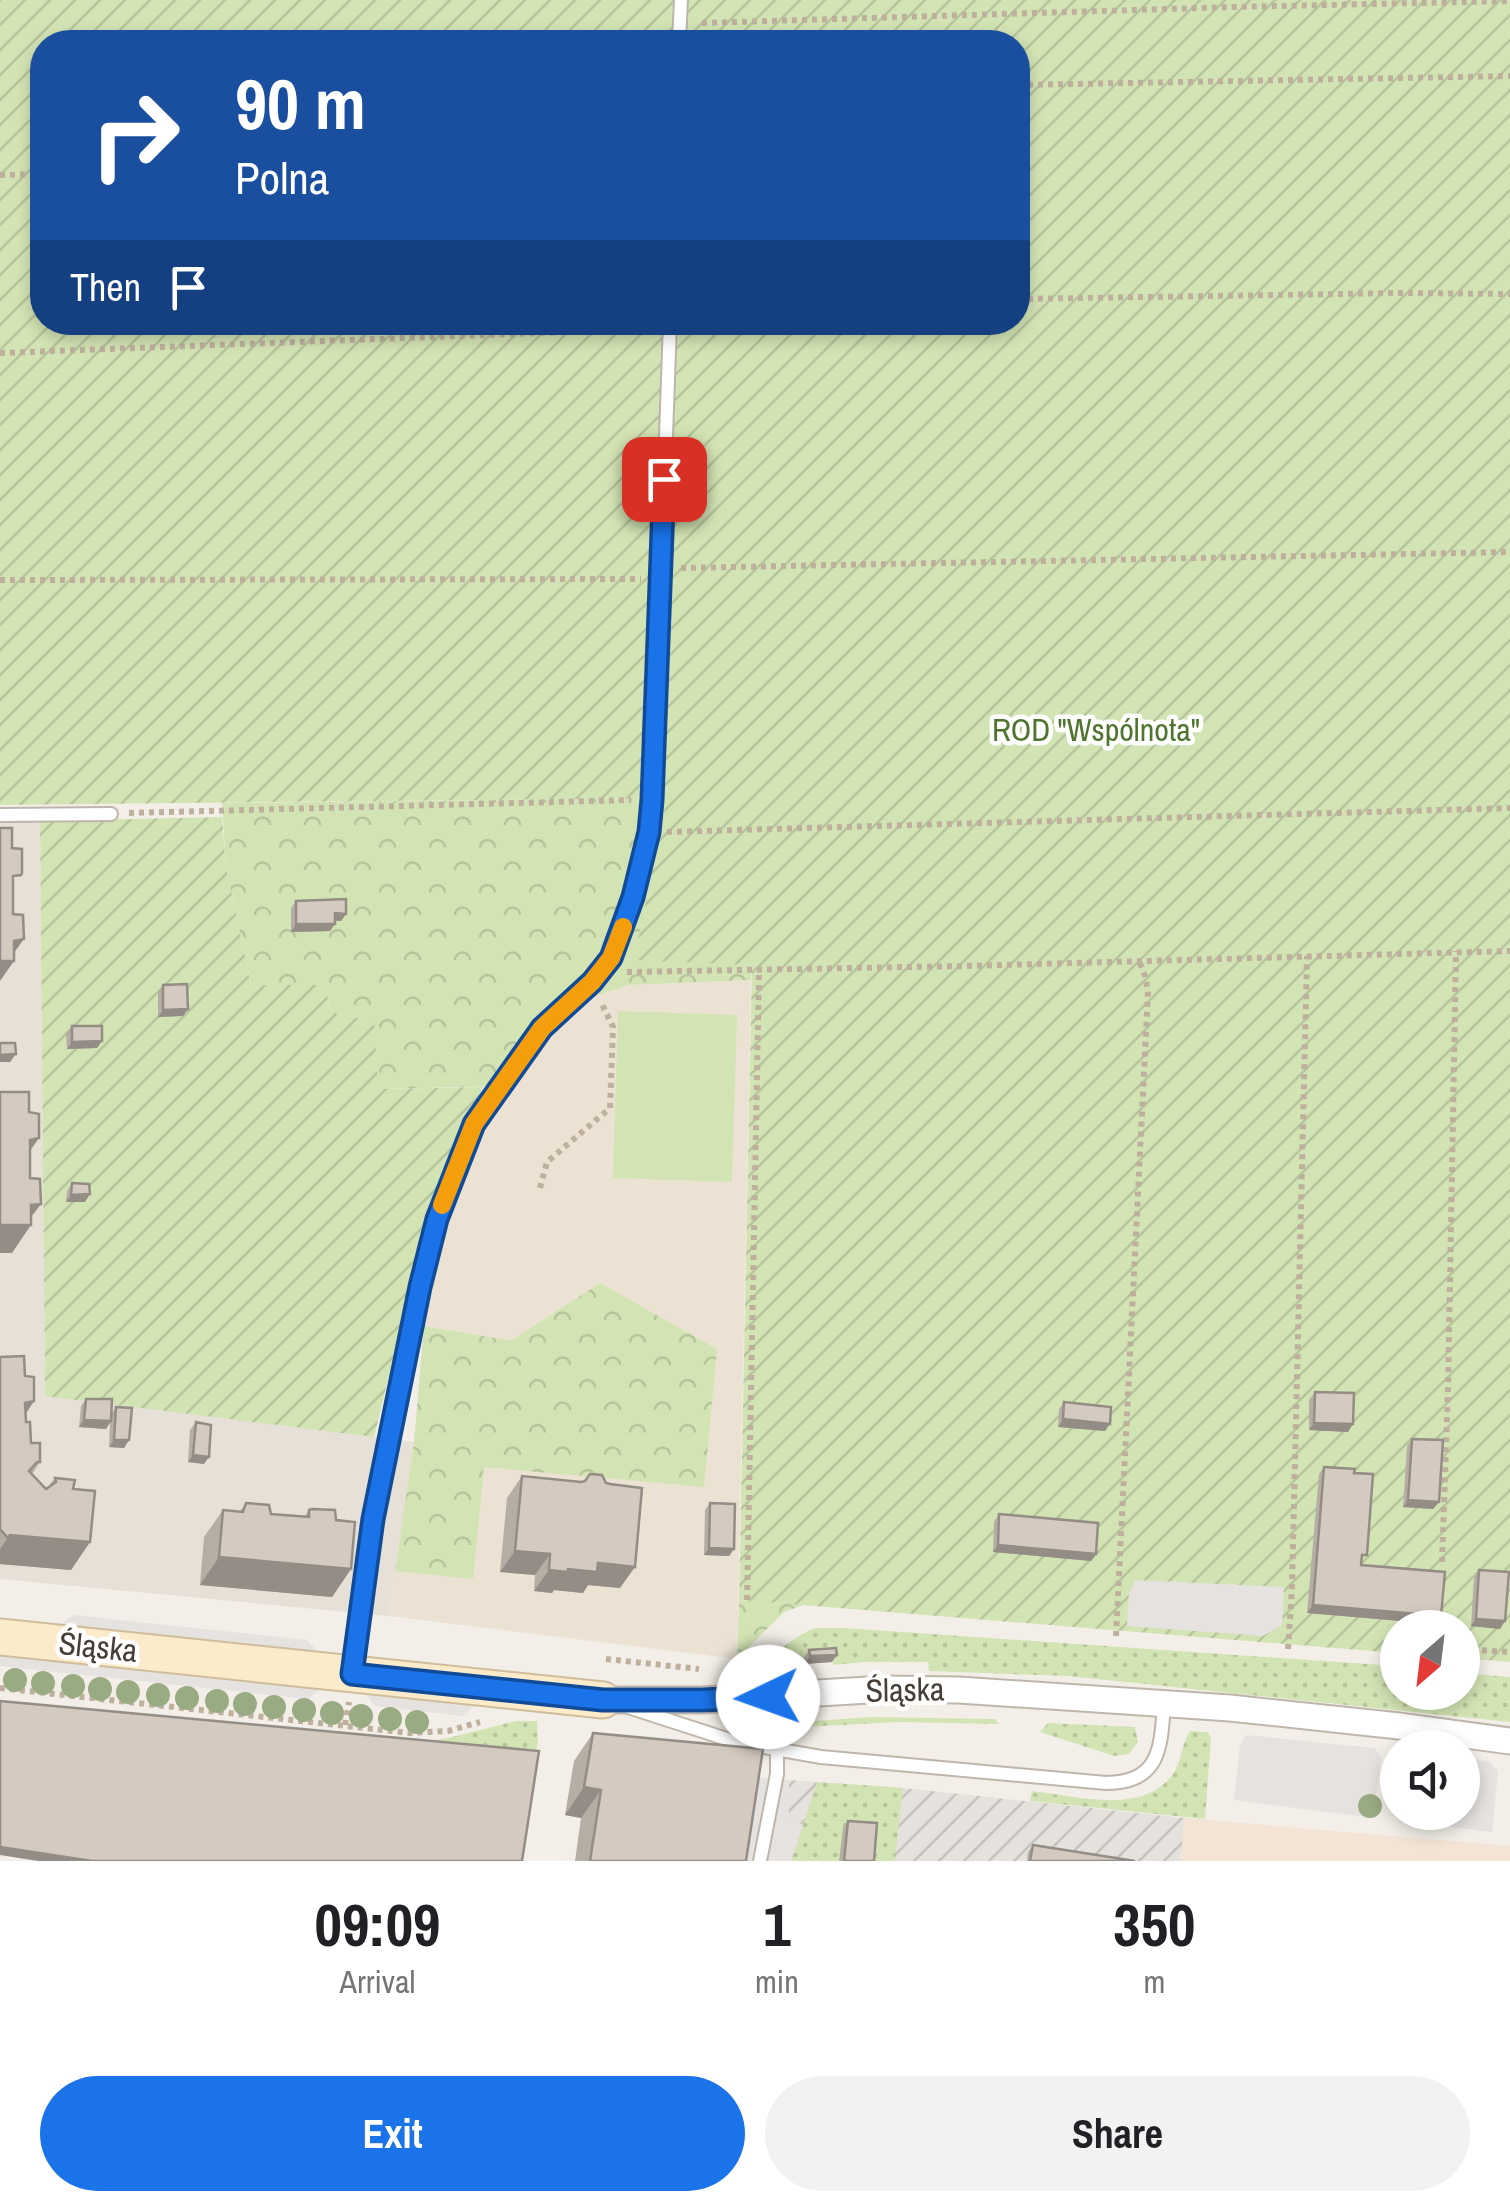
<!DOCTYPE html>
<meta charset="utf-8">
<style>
:root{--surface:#fff;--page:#f2f2f2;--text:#202124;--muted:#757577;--accent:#1a73e8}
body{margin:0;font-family:"Archivo Narrow",sans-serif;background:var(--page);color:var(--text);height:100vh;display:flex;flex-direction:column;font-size:38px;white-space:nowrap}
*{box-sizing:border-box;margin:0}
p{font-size:32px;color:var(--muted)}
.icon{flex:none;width:55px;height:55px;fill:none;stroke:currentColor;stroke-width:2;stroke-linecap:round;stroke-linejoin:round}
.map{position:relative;height:1861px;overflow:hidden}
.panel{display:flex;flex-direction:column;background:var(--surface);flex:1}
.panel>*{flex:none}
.top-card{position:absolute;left:30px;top:30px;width:1000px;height:305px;border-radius:40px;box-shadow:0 5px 15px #0003;background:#1a4fa0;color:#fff;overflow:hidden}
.needle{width:65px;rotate:208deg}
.controls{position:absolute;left:1380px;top:1610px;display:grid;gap:20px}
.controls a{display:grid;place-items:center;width:100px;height:100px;border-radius:50%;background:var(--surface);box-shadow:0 5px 15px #0003;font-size:50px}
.pin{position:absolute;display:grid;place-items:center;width:85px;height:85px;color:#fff;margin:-42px;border-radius:20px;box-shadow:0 5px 15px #0006}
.me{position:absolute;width:110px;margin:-55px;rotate:267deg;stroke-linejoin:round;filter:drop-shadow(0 0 8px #0008)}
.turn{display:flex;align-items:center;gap:35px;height:210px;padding:0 40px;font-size:45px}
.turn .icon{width:130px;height:130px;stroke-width:2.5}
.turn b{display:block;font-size:70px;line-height:85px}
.then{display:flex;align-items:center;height:95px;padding:0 40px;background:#0003;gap:20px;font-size:38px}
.eta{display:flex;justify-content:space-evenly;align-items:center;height:170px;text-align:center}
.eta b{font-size:60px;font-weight:700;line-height:70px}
.button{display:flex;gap:20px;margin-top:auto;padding:20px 40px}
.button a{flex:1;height:115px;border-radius:60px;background:var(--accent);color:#fff;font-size:40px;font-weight:700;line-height:115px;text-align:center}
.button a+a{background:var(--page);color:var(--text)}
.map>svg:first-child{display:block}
</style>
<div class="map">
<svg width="1510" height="1861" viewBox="0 0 1510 1861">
<defs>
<pattern id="industrial-furrows" width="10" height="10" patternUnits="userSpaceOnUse" patternTransform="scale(2.5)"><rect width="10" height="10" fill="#e5e1dd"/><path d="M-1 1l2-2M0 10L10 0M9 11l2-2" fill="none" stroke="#c6c2be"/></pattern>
<pattern id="grass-dots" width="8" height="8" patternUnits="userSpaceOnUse" patternTransform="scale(2.5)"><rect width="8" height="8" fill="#d3e4b4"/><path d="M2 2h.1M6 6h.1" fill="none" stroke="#b6c59b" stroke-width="1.8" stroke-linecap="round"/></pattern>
<pattern id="forest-crowns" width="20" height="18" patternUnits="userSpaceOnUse" patternTransform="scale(2.5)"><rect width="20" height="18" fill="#d3e4b4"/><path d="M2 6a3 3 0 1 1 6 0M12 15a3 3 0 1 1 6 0" fill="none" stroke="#b6c59b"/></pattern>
<pattern id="garden-furrows" width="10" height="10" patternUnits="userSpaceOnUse" patternTransform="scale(2.5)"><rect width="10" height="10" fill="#d3e4b4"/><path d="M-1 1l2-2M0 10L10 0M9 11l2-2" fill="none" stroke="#b6c59b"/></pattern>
</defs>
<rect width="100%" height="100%" fill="#f3efe8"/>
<!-- residential -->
<path fill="#e6e0d7" d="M0,821H40L45,1395L414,1442L389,1616L0,1579Z"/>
<!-- commercial -->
<path fill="#f3e4d5" d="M1184,1818L1510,1846V1861H1181Z"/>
<!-- industrial -->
<path fill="url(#industrial-furrows)" d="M744,1777L903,1788L1184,1818L1181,1861H731Z"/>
<!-- education -->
<path fill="#ebe2d3" d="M751,980L737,1659L389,1616L414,1442L429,1275L461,1172L484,1126L509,1086L547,1036L592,997L629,985Z"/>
<!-- grass -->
<path fill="url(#grass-dots)" d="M814,1628H845L1397,1666L1398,1692H1462L1463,1673L1510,1677V1722L1068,1676L929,1671L928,1662H864L833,1665L831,1656L805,1657V1666L766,1665C779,1648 795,1637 814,1628Z
M869,1717L995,1719L999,1724L900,1722L781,1728L787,1723Z
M516,1721H537L538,1743L534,1758L427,1741L448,1738Z
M1048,1723L1135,1727L1138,1742L1129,1754L1114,1756L1040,1732Z
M1190,1731L1208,1732L1211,1739L1205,1819L1030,1801L1032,1791C1076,1796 1143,1816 1173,1774C1182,1761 1181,1744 1190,1731Z
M817,1782L903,1788L895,1861H791Z"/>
<!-- forest -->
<path fill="url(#forest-crowns)" d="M668,798L752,964L751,980L629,985L592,997L547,1036L509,1086L377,1089L345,1020L329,1008L326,985H251L226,867L222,803Z
M600,1283L717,1349L704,1487L484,1467L473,1579L395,1571L414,1442L424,1326L511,1341Z
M739,1600L804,1605L784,1612L737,1659Z"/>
<!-- garden -->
<path fill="url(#garden-furrows)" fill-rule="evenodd" d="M0,0H1510V1662L1463,1658L1462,1628H1398L1397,1653L739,1600L752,965L634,960L667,798L0,805ZM42,42H1018V322H42Z
M222,817L226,867L251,985H326L329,1008L345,1020L374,1015L378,1089L483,1087L428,1214L374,1437L45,1396L40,821Z"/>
<!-- pitch -->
<path fill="#d3e4b4" d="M618,1011L737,1015L732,1182L613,1178Z"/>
<!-- parking -->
<path fill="#e5e2e0" d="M1136,1580L1284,1587L1282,1625L1263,1636L1127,1626L1129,1592Z
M73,1615L307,1640L318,1652L60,1625Z
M0,1654L321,1688L308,1699L0,1666Z
M365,1693L475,1705L462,1716L375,1706Z
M1246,1735L1375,1748L1381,1757L1373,1818L1234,1800L1240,1745Z
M1463,1758L1490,1762L1498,1771L1492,1832L1399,1821L1400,1813L1462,1812Z
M744,1777L789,1780V1817L803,1825L791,1861H731Z"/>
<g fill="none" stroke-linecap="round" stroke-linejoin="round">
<defs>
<path id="lane" d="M679,42L681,0
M0,815L111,814
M353,1673L373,1519L437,1219L474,1125L542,1027L592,982L611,958L633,897L649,832L657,694L670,322
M628,1707L736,1742L821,1757L1106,1783C1161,1783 1161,1746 1164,1703
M760,1861L777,1774V1749"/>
<path id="street" d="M603,1700H702L885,1689L959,1690L1230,1708L1399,1726L1510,1741"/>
<path id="secondary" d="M0,1637L603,1700"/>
</defs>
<!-- lane casing -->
<use href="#lane" stroke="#beb6ab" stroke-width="16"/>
<!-- street casing -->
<use href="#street" stroke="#beb6ab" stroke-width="29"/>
<!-- secondary casing -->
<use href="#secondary" stroke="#cfbd9b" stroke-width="39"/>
<!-- path -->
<path stroke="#bfb09e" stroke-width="6" stroke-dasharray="5 5" stroke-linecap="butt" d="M702,23L1234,7L1510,1
M1018,85L1510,76
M0,175L42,174
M1018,299L1400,293L1510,294
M0,353L648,329
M681,568L1510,552
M0,580L641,579
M129,813L631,800
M667,832L1510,808
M627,972L965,966L1510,951
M540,1188L547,1162L610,1108L613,1027L601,1002
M1442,1562L1448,1390L1456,951
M747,1600L759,970
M1116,1636L1148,992L1145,976L1139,961
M1288,1649L1292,1588L1307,956
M1462,1649L1510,1652
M606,1659L699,1669
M0,1688L410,1733L448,1731L480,1722
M345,1725L349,1702"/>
<!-- lane -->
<use href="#lane" stroke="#fff" stroke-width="12"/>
<!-- street -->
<use href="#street" stroke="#fff" stroke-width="25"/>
<!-- secondary -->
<use href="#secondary" stroke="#fbebcb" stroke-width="35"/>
</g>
<!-- trees -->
<g fill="#99ab82">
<circle cx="15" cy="1680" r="12"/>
<circle cx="43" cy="1683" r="12"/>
<circle cx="73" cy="1686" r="12"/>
<circle cx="100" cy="1689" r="12"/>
<circle cx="128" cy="1692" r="12"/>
<circle cx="158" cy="1695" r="12"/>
<circle cx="187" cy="1698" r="12"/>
<circle cx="217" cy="1701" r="12"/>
<circle cx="245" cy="1704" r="12"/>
<circle cx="274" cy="1707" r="12"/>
<circle cx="304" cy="1710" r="12"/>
<circle cx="332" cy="1713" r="12"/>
<circle cx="361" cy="1716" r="12"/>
<circle cx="390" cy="1719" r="12"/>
<circle cx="417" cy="1722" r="12"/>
<circle cx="1370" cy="1806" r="12"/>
</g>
<!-- wall -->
<path fill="#b6aea4" d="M296,901L346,914L341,921H335L330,931L291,932V908Z
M163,985L183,1016L158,1017V992Z
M72,1026L102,1041L97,1048L67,1049L66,1033Z
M72,1183L85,1202H66L67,1191Z
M0,1357L25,1376L34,1401L26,1414V1422L31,1443L40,1462L32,1474L46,1489L55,1478L73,1489L90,1542L71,1570L0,1564Z
M1315,1392L1348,1432L1309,1430V1400Z
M86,1399L111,1414L116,1407L129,1440L124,1448L109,1447L110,1422L106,1429L79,1427L81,1406Z
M1064,1402L1105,1431L1058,1427L1059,1409Z
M196,1422L204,1464L188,1462L190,1430Z
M1412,1439L1439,1502L1433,1509L1403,1507L1407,1446Z
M1324,1467L1362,1562L1361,1565L1441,1616L1436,1624L1307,1613L1319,1474Z
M522,1476L581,1482L620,1588L588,1585L583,1593L554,1590L552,1593L534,1591L535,1575L500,1572L507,1498Z
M246,1503L271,1514L304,1517L309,1510L336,1520L351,1569L332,1597L200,1585L204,1537L223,1510L240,1511Z
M710,1503L734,1549L729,1556L704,1555L705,1510Z
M999,1514L1096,1554L1091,1561L993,1552L994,1522Z
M1479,1570L1500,1629L1471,1626L1474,1577Z
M809,1650L832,1662L804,1664V1657Z
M593,1733L746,1861H575L581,1818L565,1815L574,1761Z
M848,1821L874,1861H839L843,1828Z
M1033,1845L1135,1861H1027L1028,1852Z"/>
<!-- shaded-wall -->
<path fill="#948d86" d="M335,913L346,914L341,921L330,920Z
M296,924H335L330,931L291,932Z
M24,939L8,961H14L0,981V961L14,941Z
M188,1009L183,1016L158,1017L163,1010Z
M102,1041L97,1048L67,1049L72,1042Z
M16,1054L10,1062H0V1055Z
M39,1138L20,1165L30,1140Z
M90,1194L85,1202H66L71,1195Z
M41,1204L25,1225H31L12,1253H0V1225L31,1205Z
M34,1401L15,1429L25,1403Z
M1063,1419L1110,1424L1105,1431L1058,1427Z
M84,1420L111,1421L106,1429L79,1427Z
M1314,1423L1353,1424L1348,1432L1309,1430Z
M114,1440H129L124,1448L109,1447Z
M193,1455L209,1457L204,1464L188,1462Z
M1408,1500L1439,1502L1433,1509L1403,1507Z
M10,1535L90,1542L71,1570L0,1564V1549Z
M998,1545L1096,1554L1091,1561L993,1552Z
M709,1548L734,1549L729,1556L704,1555Z
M515,1551L550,1554L535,1575L500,1572Z
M219,1557L351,1569L332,1597L200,1585Z
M598,1563L635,1567L620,1588L588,1585L583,1593L554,1590L552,1593L534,1591L549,1570L568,1569Z
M1313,1605L1441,1616L1436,1624L1307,1613Z
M1476,1619L1505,1621L1500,1629L1471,1626Z
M837,1655L832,1662L804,1664L810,1656Z
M584,1787L601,1790L581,1818L565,1815Z
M0,1847L92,1861H38L0,1855Z"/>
<!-- building -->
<path fill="#d4cabf" stroke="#948d86" stroke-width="2.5" d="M0,828H12V848L22,849V873L21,875L13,876V914L23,915L24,939L14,941V961H0Z
M346,899V914L335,913V924H296V901Z
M187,984L188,1009L163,1010V985Z
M72,1026H102V1041L72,1042Z
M0,1043H15L16,1054L0,1055Z
M0,1092H29V1112L39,1114V1138L30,1140V1178L40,1179L41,1204L31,1205V1225H0Z
M72,1183L89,1184L90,1194L71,1195Z
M24,1356L25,1376L34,1377V1401L25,1403L26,1422H30L31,1443H40V1462H37L29,1471L46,1489L56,1482L55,1478L75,1480L73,1489L95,1491L90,1542L10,1535L8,1538L0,1529V1357Z
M1315,1392L1354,1393L1353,1424L1314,1423Z
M86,1399H112L111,1421L84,1420Z
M1064,1402L1111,1407L1110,1424L1063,1419Z
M116,1407L132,1408L129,1440H114Z
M196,1422L211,1425L209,1457L193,1455Z
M1412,1439L1443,1440L1439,1502L1408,1500Z
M1324,1467L1355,1469L1354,1473L1373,1474L1367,1555H1362L1361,1565L1445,1572L1441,1616L1313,1605Z
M590,1474L602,1475L606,1483L610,1484L642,1488L635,1567L598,1563L597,1572L568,1569L567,1572L549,1570L550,1554L515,1551L522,1476L581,1482L585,1481Z
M246,1503L269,1505L271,1514L309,1517V1510L312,1509L335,1510L336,1520L355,1522L351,1569L219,1557L223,1510L243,1512Z
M710,1503L735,1504L734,1549L709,1548Z
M999,1514L1098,1523L1096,1554L998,1545Z
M1479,1570L1509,1572L1505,1621L1476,1619Z
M836,1648L837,1655L810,1656L809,1650Z
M0,1701L539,1751L522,1861H92L0,1847Z
M593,1733L763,1749L746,1861H590L601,1790L584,1787Z
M848,1821L877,1823L874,1861H844Z
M1033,1845L1135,1861H1030Z"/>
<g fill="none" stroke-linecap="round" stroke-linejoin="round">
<defs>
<path id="route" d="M664,479L652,800L649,832L633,897L611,958L592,982L542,1028L474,1124L437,1219L420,1287L373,1519L352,1674L603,1700H702L768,1697"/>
</defs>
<!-- route casing -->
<use href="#route" stroke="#114b97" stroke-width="25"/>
<!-- route -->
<use href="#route" stroke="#1a73e8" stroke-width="18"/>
<!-- slow -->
<path stroke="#f59e0b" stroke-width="18" d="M442,1205L474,1124L542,1028L592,982L611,958L623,927"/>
</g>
<g text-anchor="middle" stroke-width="9" stroke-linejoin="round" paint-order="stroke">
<!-- park labels -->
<g font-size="32" fill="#4f742e" stroke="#fff">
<text x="1096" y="741">ROD "Wspólnota"</text>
</g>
<!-- street labels -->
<g font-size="32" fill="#463f37" stroke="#fff">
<text transform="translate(98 1647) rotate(6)" y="11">Śląska</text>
<text transform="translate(905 1690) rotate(-1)" y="11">Śląska</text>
</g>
</g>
</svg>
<div class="controls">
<a><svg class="needle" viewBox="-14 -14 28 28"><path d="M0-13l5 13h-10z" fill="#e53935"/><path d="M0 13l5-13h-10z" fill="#757577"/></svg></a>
<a><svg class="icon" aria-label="sound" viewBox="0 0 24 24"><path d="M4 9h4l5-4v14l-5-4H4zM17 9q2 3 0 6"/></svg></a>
</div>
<div class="pin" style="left:664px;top:479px;background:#d93025"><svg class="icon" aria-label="arrive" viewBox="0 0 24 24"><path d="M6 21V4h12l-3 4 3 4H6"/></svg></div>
<svg class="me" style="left:768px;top:1697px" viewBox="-20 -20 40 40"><circle r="19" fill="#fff"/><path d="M0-13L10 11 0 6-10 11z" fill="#1a73e8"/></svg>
<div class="top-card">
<div class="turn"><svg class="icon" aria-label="right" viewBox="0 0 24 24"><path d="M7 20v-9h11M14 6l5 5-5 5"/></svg><div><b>90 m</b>Polna</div></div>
<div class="then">Then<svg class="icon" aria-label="arrive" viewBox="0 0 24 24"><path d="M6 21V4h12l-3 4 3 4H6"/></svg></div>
</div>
</div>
<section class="panel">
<div class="eta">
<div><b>09:09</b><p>Arrival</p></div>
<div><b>1</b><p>min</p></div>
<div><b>350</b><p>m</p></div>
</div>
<div class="button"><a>Exit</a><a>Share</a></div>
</section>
